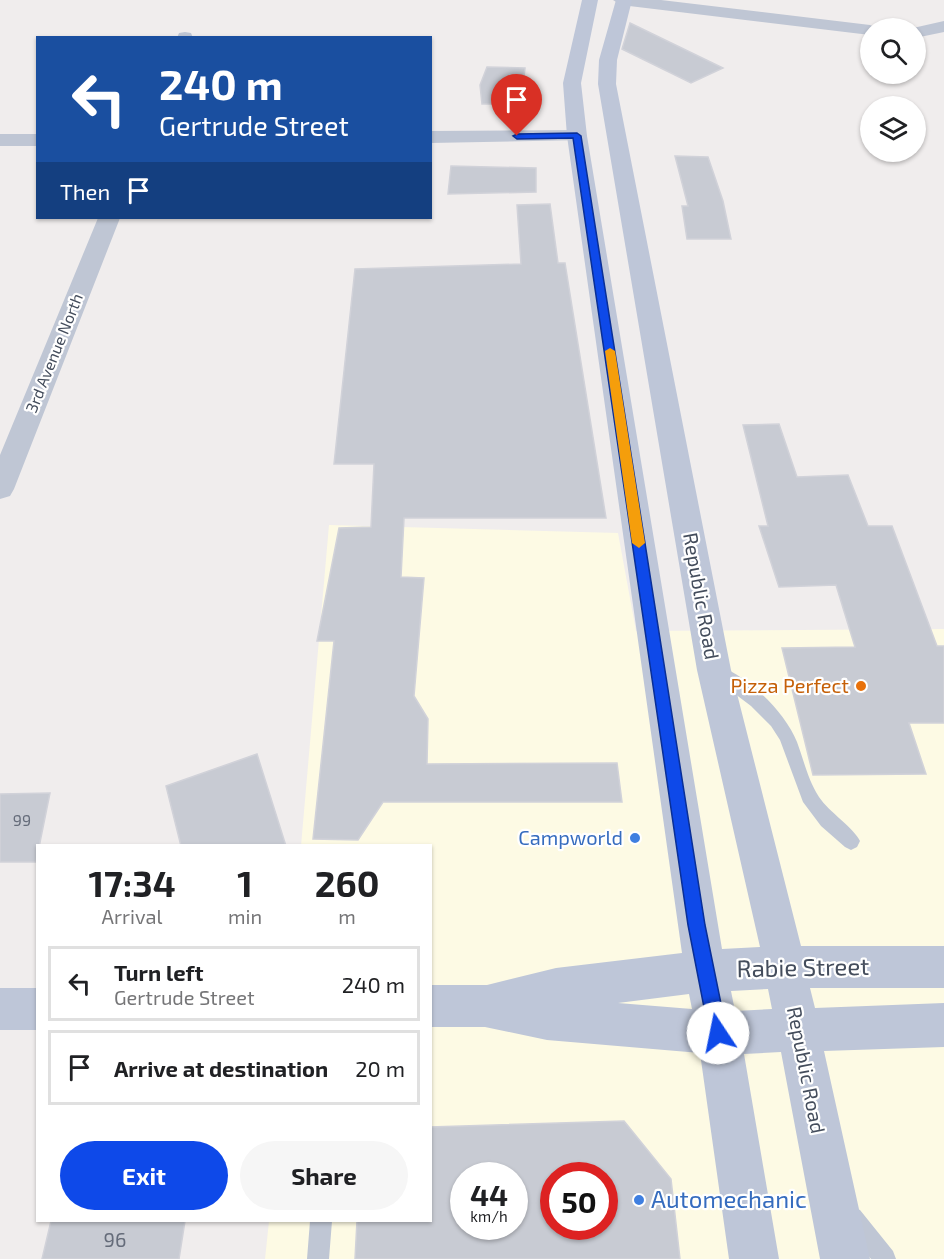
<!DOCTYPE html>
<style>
:root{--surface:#fff;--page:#f6f6f6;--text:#202124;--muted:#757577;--line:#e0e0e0;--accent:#0e49e9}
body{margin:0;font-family:"Exo 2",sans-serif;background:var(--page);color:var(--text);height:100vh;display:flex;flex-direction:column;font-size:22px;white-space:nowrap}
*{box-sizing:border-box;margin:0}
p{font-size:20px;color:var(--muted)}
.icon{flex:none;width:33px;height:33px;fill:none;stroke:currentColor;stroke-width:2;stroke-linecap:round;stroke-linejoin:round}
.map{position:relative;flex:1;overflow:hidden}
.panel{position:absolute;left:36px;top:844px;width:396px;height:378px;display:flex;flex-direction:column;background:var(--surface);border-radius:0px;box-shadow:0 2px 4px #0004}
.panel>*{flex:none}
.hud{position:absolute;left:36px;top:36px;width:396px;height:183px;border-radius:0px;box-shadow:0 2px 4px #0004;background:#1a4fa0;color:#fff;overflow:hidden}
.controls{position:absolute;left:860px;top:18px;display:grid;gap:12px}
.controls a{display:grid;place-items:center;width:66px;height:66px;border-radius:50%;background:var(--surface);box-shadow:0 2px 4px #0004;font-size:30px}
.speed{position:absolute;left:450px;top:1162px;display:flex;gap:12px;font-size:30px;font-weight:700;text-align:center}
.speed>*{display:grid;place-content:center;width:78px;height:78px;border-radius:50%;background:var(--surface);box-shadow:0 2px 4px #0004;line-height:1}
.speed small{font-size:15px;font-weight:400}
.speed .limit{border:9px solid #d22;background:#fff;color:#111}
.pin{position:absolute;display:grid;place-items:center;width:51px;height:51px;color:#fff;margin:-62px -26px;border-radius:50% 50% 50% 0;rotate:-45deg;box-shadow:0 0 6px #0007}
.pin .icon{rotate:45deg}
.me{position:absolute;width:66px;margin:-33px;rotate:349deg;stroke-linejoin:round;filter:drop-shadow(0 0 4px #0008)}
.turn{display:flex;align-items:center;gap:21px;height:126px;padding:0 24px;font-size:27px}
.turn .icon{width:78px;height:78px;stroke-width:2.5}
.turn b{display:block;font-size:42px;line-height:51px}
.then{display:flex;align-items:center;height:57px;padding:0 24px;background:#0003;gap:12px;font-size:22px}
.eta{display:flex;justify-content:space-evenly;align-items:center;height:102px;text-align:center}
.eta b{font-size:36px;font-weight:700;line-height:42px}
.button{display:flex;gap:12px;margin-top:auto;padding:12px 24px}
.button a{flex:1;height:69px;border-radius:36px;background:var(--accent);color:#fff;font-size:24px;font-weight:700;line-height:69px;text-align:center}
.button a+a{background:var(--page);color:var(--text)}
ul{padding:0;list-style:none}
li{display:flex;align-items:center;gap:18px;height:75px;margin:0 12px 9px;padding:0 12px;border:3px solid var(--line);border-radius:0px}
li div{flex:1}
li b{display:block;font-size:22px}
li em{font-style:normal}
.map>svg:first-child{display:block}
</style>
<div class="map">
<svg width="944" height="1259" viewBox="0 0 944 1259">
<rect width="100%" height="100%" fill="#f0eded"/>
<!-- commercial -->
<path fill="#fdfae4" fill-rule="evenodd" d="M329,525L618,533L636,631L944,629V1259H265L269,1221H430V846H301ZM464,1176H514V1227H464ZM554,1176H604V1227H554Z"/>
<!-- building -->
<path fill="#c8cbd3" stroke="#d1d2d9" stroke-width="1.5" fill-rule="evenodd" d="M630,23L723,68L691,83L622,49Z
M487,67L525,68L523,86L525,104H482L480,85Z
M675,156L708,157L723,201L731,239H687L682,206H688Z
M451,166L536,168V192L448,194Z
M550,204L558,263H565L606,518H404L401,577L424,578L414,696L428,719L427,764L617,763L622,802H383L358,840L313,839L334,641H317L339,528L371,527L374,464H334L355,269L521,264L517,205Z
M779,424L797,477L848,475L868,526H892L937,646H944V723H909L926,774L813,775L782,648L855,647L836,585L779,587L759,526H768L743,425Z
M257,754L286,846H181L166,786Z
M50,793L36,862H0V794Z
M624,1121L671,1179L680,1259H355L357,1221H430V1127ZM464,1176H514V1227H464ZM554,1176H604V1227H554Z
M51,1221H185L179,1259H42Z"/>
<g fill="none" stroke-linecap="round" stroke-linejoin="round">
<!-- lane -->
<path fill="#bfc6d4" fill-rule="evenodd" d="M719,666C749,677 785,712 797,742C804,761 808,780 819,797C829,812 854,828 860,841L857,847L851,850L845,847L821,826L803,802L780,740L771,726L751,706L714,678L711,673L714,668Z
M852,1207L860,1210L893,1251L896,1259H871L844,1226L841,1218L844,1210Z
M310,1221H332L329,1259H307Z"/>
<!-- street -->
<path fill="#bfc6d4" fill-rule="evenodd" d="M613,0H661L870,25L877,28H870V35L621,5Z
M944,21V32L915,38V28H913Z
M185,32L191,33L193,38H177L179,33Z
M577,130L584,132L587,136L584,140L430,143V131Z
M0,134H38V146H0Z
M98,218H120L14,489L10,496L0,499V455Z"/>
<!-- secondary -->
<path fill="#bec6d8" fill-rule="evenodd" d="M582,0H598L581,83L587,136L722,949L760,947L697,670L598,84L599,60L616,0H632L617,60L616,84L731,670L801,946H944V988H810L815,1008L944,1003V1047L824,1051L870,1259H820L781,1052L744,1054L779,1259H729L700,1053L547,1040L485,1027H430V985H487L556,968L682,953L567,136L563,83ZM768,989L772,1009L735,1011L731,991ZM689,994L692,1009L618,1003Z
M0,988H38V1030H0Z"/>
</g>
<!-- route -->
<path fill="#0e49e9" stroke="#092f97" stroke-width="1.5" d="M577,133L581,136L705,925L727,1033L725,1039L718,1042L712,1039L709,1033L688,925L573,138L517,139L513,136L517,134Z"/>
<!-- slow -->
<path fill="#f59e0b" d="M610,348L615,351L645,543L639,548L632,543L605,351Z"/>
<!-- markers -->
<circle fill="#e8710a" stroke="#fff" stroke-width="2" cx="861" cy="686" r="6"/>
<g fill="#3f7fe0" stroke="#fff" stroke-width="2">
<circle cx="635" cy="838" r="6"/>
<circle cx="639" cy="1200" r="6"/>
</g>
<g text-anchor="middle" stroke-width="4.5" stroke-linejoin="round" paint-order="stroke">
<!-- far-street labels -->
<g font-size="16" fill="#444d5c" stroke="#fff">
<text transform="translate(54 353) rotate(-68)" y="6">3rd Avenue North</text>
</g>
<!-- number labels -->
<g font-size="16" fill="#656c7a">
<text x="22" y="826">99</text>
</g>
<!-- street labels -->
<g font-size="20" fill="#444d5c" stroke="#fff">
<text transform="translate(701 596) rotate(80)" y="7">Republic Road</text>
<text transform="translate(806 1070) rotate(79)" y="7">Republic Road</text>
</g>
<!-- food labels -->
<g font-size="20" fill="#c56008" stroke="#fff" text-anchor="end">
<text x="849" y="693">Pizza Perfect</text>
</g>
<!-- shop labels -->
<g font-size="20" fill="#366cbe" stroke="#fff" text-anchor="end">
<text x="623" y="845">Campworld</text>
</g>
<!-- near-number labels -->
<g font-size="20" fill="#656c7a">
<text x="115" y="1247">96</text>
</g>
<!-- near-street labels -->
<g font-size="24" fill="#444d5c" stroke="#fff">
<text transform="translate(803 968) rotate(-1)" y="8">Rabie Street</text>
</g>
<!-- near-shop labels -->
<g font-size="24" fill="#366cbe" stroke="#fff" text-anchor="start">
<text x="651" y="1208">Automechanic</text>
</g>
</g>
</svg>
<div class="controls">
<a><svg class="icon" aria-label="search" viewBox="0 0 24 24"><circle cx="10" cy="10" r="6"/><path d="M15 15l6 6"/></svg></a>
<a><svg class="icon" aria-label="layers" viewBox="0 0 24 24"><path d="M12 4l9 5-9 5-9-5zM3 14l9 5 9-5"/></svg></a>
</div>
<div class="speed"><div>44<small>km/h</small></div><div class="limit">50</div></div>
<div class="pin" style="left:517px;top:136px;background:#d93025"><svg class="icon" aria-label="arrive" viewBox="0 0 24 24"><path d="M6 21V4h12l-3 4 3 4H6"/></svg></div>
<svg class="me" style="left:718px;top:1033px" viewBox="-20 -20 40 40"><circle r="19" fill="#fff"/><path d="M0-13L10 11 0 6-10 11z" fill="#0e49e9"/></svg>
<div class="hud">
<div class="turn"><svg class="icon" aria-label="left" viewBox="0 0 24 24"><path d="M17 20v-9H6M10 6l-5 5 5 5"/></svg><div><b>240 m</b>Gertrude Street</div></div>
<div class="then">Then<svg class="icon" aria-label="arrive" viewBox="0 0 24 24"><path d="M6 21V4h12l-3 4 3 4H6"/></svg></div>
</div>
<section class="panel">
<div class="eta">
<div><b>17:34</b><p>Arrival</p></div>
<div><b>1</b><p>min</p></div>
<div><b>260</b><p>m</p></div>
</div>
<ul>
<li><svg class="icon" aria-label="left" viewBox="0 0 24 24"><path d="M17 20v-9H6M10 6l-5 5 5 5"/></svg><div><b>Turn left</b><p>Gertrude Street</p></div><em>240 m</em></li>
<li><svg class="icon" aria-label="arrive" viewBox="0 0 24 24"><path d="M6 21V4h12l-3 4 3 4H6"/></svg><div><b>Arrive at destination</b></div><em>20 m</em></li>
</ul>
<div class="button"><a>Exit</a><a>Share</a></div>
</section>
</div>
